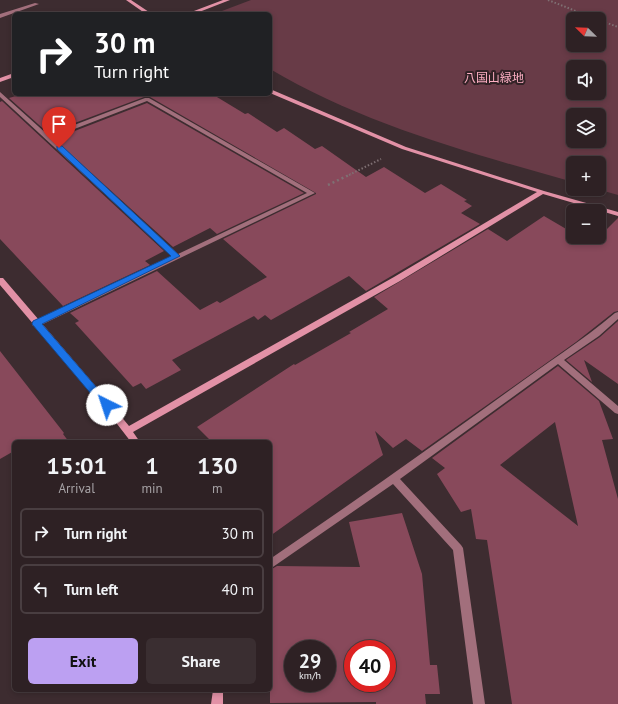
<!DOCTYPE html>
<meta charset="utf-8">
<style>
:root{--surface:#2e2124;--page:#3a2e31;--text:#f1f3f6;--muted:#a7a3a6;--line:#493e41;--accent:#bca0f2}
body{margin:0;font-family:"PT Sans","Noto Sans JP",sans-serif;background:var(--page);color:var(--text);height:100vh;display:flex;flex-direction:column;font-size:15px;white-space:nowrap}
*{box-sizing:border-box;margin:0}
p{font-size:13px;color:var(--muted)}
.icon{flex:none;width:22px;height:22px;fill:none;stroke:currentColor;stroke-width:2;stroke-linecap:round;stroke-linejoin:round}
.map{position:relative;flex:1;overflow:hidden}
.sheet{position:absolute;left:12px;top:440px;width:260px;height:252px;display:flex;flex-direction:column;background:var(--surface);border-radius:6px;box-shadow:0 2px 6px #0003,0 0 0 1px var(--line)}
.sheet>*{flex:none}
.banner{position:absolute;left:12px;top:12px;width:260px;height:84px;border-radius:6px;box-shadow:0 2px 6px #0003,0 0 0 1px var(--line);background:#202124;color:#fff;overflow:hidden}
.needle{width:26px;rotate:293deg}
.buttons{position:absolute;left:566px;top:12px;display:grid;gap:8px}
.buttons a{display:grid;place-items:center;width:40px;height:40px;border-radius:6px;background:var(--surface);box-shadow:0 2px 6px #0003,0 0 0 1px var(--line);font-size:20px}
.speed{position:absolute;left:284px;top:640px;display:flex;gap:8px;font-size:20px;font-weight:700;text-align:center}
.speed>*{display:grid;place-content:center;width:52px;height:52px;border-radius:50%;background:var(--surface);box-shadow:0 2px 6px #0003,0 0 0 1px var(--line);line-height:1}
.speed small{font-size:10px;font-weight:400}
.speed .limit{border:6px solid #d22;background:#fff;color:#111}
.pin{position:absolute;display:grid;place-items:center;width:34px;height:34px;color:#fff;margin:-41px -17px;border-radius:50% 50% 50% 0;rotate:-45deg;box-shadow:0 0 4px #0007}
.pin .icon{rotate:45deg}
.me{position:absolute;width:44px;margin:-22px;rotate:319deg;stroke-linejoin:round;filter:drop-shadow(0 0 3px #0008)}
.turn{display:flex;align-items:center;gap:14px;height:84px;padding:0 16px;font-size:18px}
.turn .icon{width:52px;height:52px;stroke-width:2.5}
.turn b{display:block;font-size:28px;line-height:34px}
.eta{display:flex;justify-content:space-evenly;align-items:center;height:68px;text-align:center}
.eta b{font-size:24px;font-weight:600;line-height:28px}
.action{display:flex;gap:8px;margin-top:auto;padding:8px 16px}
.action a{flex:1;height:46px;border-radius:6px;background:var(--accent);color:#111;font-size:16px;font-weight:600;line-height:46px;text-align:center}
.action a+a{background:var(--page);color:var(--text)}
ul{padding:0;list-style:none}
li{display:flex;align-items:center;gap:12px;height:50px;margin:0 8px 6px;padding:0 8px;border:2px solid var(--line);border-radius:6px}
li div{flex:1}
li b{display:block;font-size:15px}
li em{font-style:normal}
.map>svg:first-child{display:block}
</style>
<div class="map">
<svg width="618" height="704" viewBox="0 0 618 704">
<rect width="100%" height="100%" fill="#3d2c30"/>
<!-- green -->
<path fill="#683b47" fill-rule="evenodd" d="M251,0H618V195L597,189H599V163H573V182C470,153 363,124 270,69V14H214ZM573,19H599V45H573ZM573,67H599V93H573ZM573,115H599V141H573Z"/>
<!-- building -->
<path fill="#88495b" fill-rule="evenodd" d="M23,94H212L245,114L248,113L277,132L284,128L315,149L322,146L366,177L384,167L425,193L441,184L467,200L464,201L472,206L461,213L480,224L366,291L349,276L271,320L265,315L258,320L254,316L172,360L181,370L146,389L141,383L133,387L75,323L79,321L70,313L157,271L200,310L217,301L220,303L267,277L223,239L316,194V193L150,97H144L48,133L9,98Z
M2,101L164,251L145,261L150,265L63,306L0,239V102Z
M147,103L304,193L217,234L210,228L173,247L54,139Z
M544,216L573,233V237H580L592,244L618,218V311L614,312L576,342L422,451L406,439L393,448L375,431L383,455L270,536V442H212L197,427L294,364L295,365L351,333L349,332L388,309L374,297L488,229L507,241Z
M618,321V384L584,360L592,382L566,360L600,337Z
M0,351L64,433L63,434L69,442H14V451L0,459Z
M558,366L599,401L613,439L602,440L618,499V704H512L487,540L476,539L471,509L461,512L437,474L445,468L432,458ZM555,422L578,526L500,465Z
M402,513L422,574L430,665H437L440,694H425L426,704H376V702L270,703V570L277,566L360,567L349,522ZM293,649H327V683H293ZM353,649H387V683H353Z"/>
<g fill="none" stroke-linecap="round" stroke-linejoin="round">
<!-- path-far1 -->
<path stroke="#7f7073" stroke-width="2" stroke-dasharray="1.5 2" stroke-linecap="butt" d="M548,0L596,19
M599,20L618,27
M349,175L381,159"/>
<!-- path -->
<path stroke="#7f7073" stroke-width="2.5" stroke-dasharray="2 3" stroke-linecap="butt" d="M328,185L351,174"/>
<!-- street -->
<path fill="#a26f7c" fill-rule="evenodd" d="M35,3L39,4L0,18V14Z
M0,92L48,135L145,98H149L315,193L39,326H33L32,324L33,322L172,256L0,97ZM147,101L307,193L178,254L51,138Z
M618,312V319L599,336L564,360L618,406V414L615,413L558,364L400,479L461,545L463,548L485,704H473L453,550L393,484L270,569V559C351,504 431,447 510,390C545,364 582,341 615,313Z"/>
<!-- secondary -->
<path fill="#e291a6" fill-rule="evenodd" d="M126,0H131L152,14H146Z
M223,0H230L194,14H186Z
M14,73V77L0,82V78Z
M270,89L406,147L544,191L618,212V216L543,194L400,281L133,432L140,442H131L104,407L0,285V278H3L110,403L129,426L394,277L537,192L402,149L270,93Z
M213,690H223V704H211Z"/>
</g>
<!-- route -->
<path fill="#1a73e8" stroke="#114b97" d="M57,146H62L180,256L42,324L110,403L111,405L110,408H103L32,324L33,321L171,256L57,149Z"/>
<g text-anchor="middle" stroke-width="4" stroke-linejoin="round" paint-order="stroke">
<!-- far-park labels -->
<g font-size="12" fill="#fcaec2" stroke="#322226">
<text x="494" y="82">八国山緑地</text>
</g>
</g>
</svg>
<div class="buttons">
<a><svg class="needle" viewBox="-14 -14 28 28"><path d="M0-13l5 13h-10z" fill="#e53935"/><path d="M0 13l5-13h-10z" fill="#a7a3a6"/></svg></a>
<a><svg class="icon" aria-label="sound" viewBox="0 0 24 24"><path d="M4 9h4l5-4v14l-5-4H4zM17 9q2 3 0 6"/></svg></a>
<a><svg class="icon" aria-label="layers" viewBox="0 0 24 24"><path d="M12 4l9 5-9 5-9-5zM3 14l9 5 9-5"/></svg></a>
<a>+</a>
<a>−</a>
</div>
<div class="speed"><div>29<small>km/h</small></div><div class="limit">40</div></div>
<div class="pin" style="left:59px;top:148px;background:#d93025"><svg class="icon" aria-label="arrive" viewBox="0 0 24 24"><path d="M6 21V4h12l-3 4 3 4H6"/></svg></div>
<svg class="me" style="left:107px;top:405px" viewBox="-20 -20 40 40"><circle r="19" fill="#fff"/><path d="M0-13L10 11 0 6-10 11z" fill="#1a73e8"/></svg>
<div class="banner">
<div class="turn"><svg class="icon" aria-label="right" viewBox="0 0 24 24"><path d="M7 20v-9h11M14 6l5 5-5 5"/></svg><div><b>30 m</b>Turn right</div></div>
</div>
<section class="sheet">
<div class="eta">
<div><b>15:01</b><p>Arrival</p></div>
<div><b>1</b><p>min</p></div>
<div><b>130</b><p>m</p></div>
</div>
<ul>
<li><svg class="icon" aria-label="right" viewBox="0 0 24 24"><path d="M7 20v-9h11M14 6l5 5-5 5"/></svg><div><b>Turn right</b></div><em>30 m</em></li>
<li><svg class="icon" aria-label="left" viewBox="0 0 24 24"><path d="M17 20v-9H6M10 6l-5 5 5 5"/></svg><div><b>Turn left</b></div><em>40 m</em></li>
</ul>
<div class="action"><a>Exit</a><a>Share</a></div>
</section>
</div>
